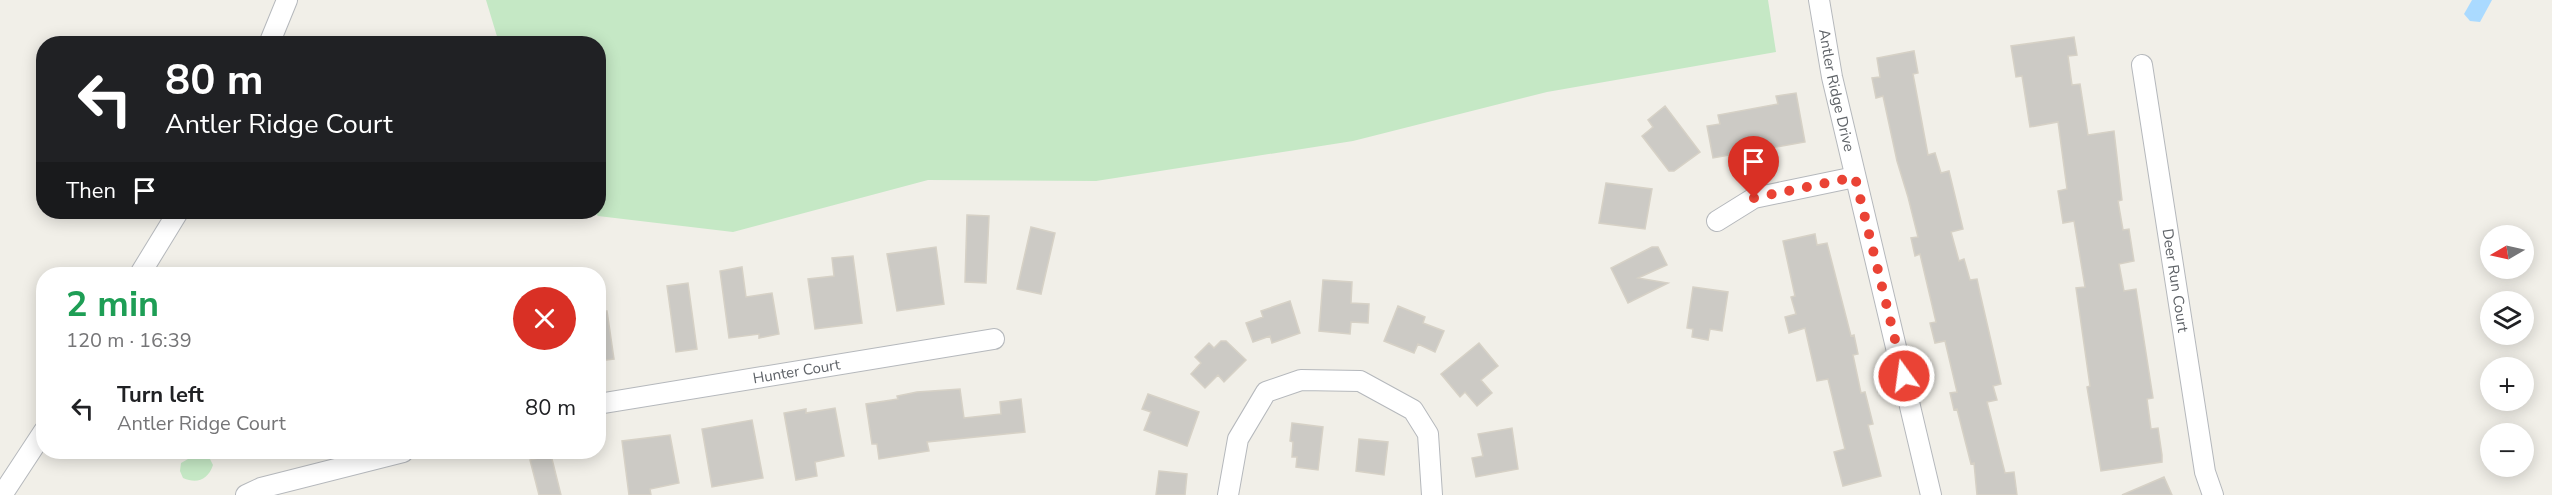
<!DOCTYPE html>
<meta charset="utf-8">
<style>
:root{--surface:#fff;--page:#f2f2f2;--text:#202124;--muted:#757577}
body{margin:0;font-family:"Nunito Sans",sans-serif;background:var(--page);color:var(--text);height:100vh;display:flex;flex-direction:column;font-size:22px;white-space:nowrap}
*{box-sizing:border-box;margin:0}
p{font-size:20px;color:var(--muted)}
.icon{flex:none;width:33px;height:33px;fill:none;stroke:currentColor;stroke-width:2;stroke-linecap:round;stroke-linejoin:round}
.map{position:relative;flex:1;overflow:hidden}
.panel{position:absolute;left:36px;top:267px;width:570px;height:192px;display:flex;flex-direction:column;background:var(--surface);border-radius:24px;box-shadow:0 3px 15px #0003}
.panel>*{flex:none}
.banner{position:absolute;left:36px;top:36px;width:570px;height:183px;border-radius:24px;box-shadow:0 3px 15px #0003;background:#202124;color:#fff;overflow:hidden}
.needle{width:39px;rotate:261deg}
.buttons{position:absolute;left:2480px;top:225px;display:grid;gap:12px}
.buttons a{display:grid;place-items:center;width:54px;height:54px;border-radius:50%;background:var(--surface);box-shadow:0 3px 15px #0003;font-size:30px}
.pin{position:absolute;display:grid;place-items:center;width:51px;height:51px;color:#fff;margin:-62px -26px;border-radius:50% 50% 50% 0;rotate:-45deg;box-shadow:0 0 6px #0007}
.pin .icon{rotate:45deg}
.me{position:absolute;width:66px;margin:-33px;rotate:346deg;stroke-linejoin:round;filter:drop-shadow(0 0 4px #0008)}
.turn{display:flex;align-items:center;gap:21px;height:126px;padding:0 30px;font-size:27px}
.turn .icon{width:78px;height:78px;stroke-width:2.5}
.turn b{display:block;font-size:42px;line-height:51px}
.then{display:flex;align-items:center;height:57px;padding:0 30px;background:#0003;gap:12px;font-size:22px}
.round{display:grid;place-items:center;flex:none;width:63px;height:63px;border-radius:32px;background:var(--page)}
.summary{display:flex;align-items:center;justify-content:space-between;height:102px;padding:0 30px}
h1{font-size:36px;font-weight:700;line-height:45px;color:#1e9e55}
ul{padding:0;list-style:none}
li{display:flex;align-items:center;gap:18px;height:78px;padding:0 30px}
li div{flex:1}
li b{display:block;font-size:22px}
li em{font-style:normal}
.map>svg:first-child{display:block}
</style>
<div class="map">
<svg width="2552" height="495" viewBox="0 0 2552 495">
<rect width="100%" height="100%" fill="#f1efe8"/>
<!-- green -->
<path fill="#c5e8c5" d="M486,0H1768L1776,52L1547,92L1353,141L1096,181L928,180L733,232L598,216L594,212H598V44L499,43Z
M195,455L209,457L213,465C208,480 197,484 183,478L180,471L181,463Z"/>
<!-- water -->
<path fill="#aadaff" d="M2472,0H2492L2480,22L2470,21L2464,14Z"/>
<!-- building -->
<path fill="#cccac5" stroke="#d6d1c6" stroke-width="1.5" d="M2074,37L2077,55L2068,56L2072,85L2080,84L2088,135L2114,131L2122,200L2118,201L2123,230L2129,229L2134,261L2119,264L2124,291L2136,289L2153,398L2147,399L2151,429L2158,428L2162,455V462L2101,471L2087,387L2090,386L2076,288L2085,287L2074,221L2063,223L2058,191L2067,189L2058,122L2030,127L2022,76L2016,77L2011,46Z
M1914,51L1918,73L1913,74L1928,155L1935,153L1941,173L1949,171L1963,229L1951,232L1959,261L1964,259L1970,280L1977,279L1980,293L2001,384L1993,386L1997,400L1987,402L2005,473L2014,472L2017,495H1977L1974,463L1971,464L1957,409L1954,410L1950,393L1957,392L1945,341L1935,343L1930,323L1936,322L1920,254L1915,256L1911,238L1918,237L1908,197L1897,161L1883,96L1876,98L1872,78L1880,77L1877,58Z
M1796,93L1805,142L1713,158L1707,126L1720,124L1718,115L1778,104L1776,96Z
M1665,106L1700,152L1674,171H1669L1642,136L1653,127L1648,120Z
M1606,183L1652,189L1645,229L1599,223Z
M967,215L989,216L986,283L965,282Z
M1031,227L1055,233L1041,294L1017,289Z
M1815,234L1817,245L1827,243L1851,336L1854,335L1858,354L1853,355L1861,393L1865,392L1873,424L1868,425L1881,476L1843,486L1834,452L1845,449L1828,379L1817,381L1805,328L1789,333L1785,317L1796,314L1791,297L1795,296L1783,241Z
M936,247L944,304L897,311L887,254Z
M1652,247H1658L1667,265L1638,278L1668,283L1628,303L1611,268Z
M853,256L862,323L815,329L808,279L834,276L832,258Z
M742,267L746,297L772,293L779,334L759,338V334L729,338L720,271Z
M1323,280L1352,282L1351,303L1369,304L1368,323L1351,322L1350,334L1319,331Z
M688,283L697,349L676,352L667,286Z
M1693,287L1728,292L1722,331L1710,329L1708,340L1692,337L1693,329L1687,328Z
M1290,301L1300,333L1272,343L1270,336L1253,342L1246,323L1263,317L1261,311Z
M1398,306L1425,317L1423,323L1444,331L1435,352L1418,344L1414,353L1384,341Z
M598,311H607L614,359L598,361Z
M1221,341H1226L1246,360L1224,382L1218,375L1205,388L1191,374L1201,363L1195,357L1209,343L1214,348Z
M1479,343L1498,366L1481,380L1492,393L1477,406L1465,392L1460,397L1441,374Z
M960,389L964,418L1001,414L1000,402L1021,399L1025,432L927,442L929,451L879,459L877,444H872L866,404L898,399L897,396L917,392Z
M1148,394L1199,412L1187,446L1144,430L1151,412L1142,409Z
M835,408L844,456L815,462L817,476L796,480L784,413L806,409V413Z
M752,420L763,478L712,487L702,429Z
M1292,423L1323,427L1318,470L1296,467L1297,457H1292L1293,442L1290,441Z
M1512,428L1518,469L1476,477L1472,458L1483,456L1478,434Z
M670,435L679,483L650,489L651,495H629L622,441Z
M1359,439L1388,442L1384,475L1356,471Z
M551,455L561,495H539L530,460Z
M1159,471L1187,474L1185,495H1156Z
M2164,477L2172,495H2122Z"/>
<g fill="none" stroke-linecap="round" stroke-linejoin="round">
<defs>
<g id="minor">
<path id="s1" d="M1819,0L1832,77L1931,495"/>
<path d="M269,44L287,0"/>
<path id="s2" d="M2142,65L2205,472L2213,495"/>
<path d="M1717,221L1754,198L1855,177"/>
<path d="M140,274L178,212"/>
<path id="s3" d="M598,404L994,339"/>
<path d="M2,495L44,431"/>
<path d="M246,495L261,488L403,452"/>
<path d="M1228,495L1238,439L1266,392L1301,380L1360,381L1413,410L1428,434L1432,495"/>
</g>
</defs>
<!-- minor casing -->
<use href="#minor" stroke="#b5b8bc" stroke-width="22"/>
<!-- minor -->
<use href="#minor" stroke="#fff" stroke-width="20"/>
</g>
<g fill="none" stroke-linecap="round" stroke-linejoin="round">
<!-- route -->
<path stroke="#ea4335" stroke-width="10" stroke-dasharray="0 18" d="M1754,198L1855,177L1904,376"/>
</g>
<g text-anchor="middle" stroke-width="5" stroke-linejoin="round" paint-order="stroke">
<!-- street labels -->
<g font-size="15" fill="#5f6368" stroke="#fff">
<text dy="5" stroke="none"><textPath href="#s1" startOffset="92">Antler Ridge Drive</textPath></text>
<text dy="5" stroke="none"><textPath href="#s2" startOffset="218">Deer Run Court</textPath></text>
<text dy="5" stroke="none"><textPath href="#s3" startOffset="201">Hunter Court</textPath></text>
</g>
</g>
</svg>
<div class="buttons">
<a><svg class="needle" viewBox="-14 -14 28 28"><path d="M0-13l5 13h-10z" fill="#e53935"/><path d="M0 13l5-13h-10z" fill="#757577"/></svg></a>
<a><svg class="icon" aria-label="layers" viewBox="0 0 24 24"><path d="M12 4l9 5-9 5-9-5zM3 14l9 5 9-5"/></svg></a>
<a>+</a>
<a>−</a>
</div>
<div class="pin" style="left:1754px;top:198px;background:#d93025"><svg class="icon" aria-label="arrive" viewBox="0 0 24 24"><path d="M6 21V4h12l-3 4 3 4H6"/></svg></div>
<svg class="me" style="left:1904px;top:376px" viewBox="-20 -20 40 40"><circle r="17" fill="#ea4335" stroke="#fff" stroke-width="3"/><path d="M0-11L8 9 0 5-8 9z" fill="#fff"/></svg>
<div class="banner">
<div class="turn"><svg class="icon" aria-label="left" viewBox="0 0 24 24"><path d="M17 20v-9H6M10 6l-5 5 5 5"/></svg><div><b>80 m</b>Antler Ridge Court</div></div>
<div class="then">Then<svg class="icon" aria-label="arrive" viewBox="0 0 24 24"><path d="M6 21V4h12l-3 4 3 4H6"/></svg></div>
</div>
<section class="panel">
<div class="summary"><div><h1>2 min</h1><p>120 m · 16:39</p></div><a class="round" style="background:#d93025;color:#fff"><svg class="icon" aria-label="close" viewBox="0 0 24 24"><path d="M6 6l12 12M18 6L6 18"/></svg></a></div>
<ul>
<li><svg class="icon" aria-label="left" viewBox="0 0 24 24"><path d="M17 20v-9H6M10 6l-5 5 5 5"/></svg><div><b>Turn left</b><p>Antler Ridge Court</p></div><em>80 m</em></li>
</ul>
</section>
</div>
